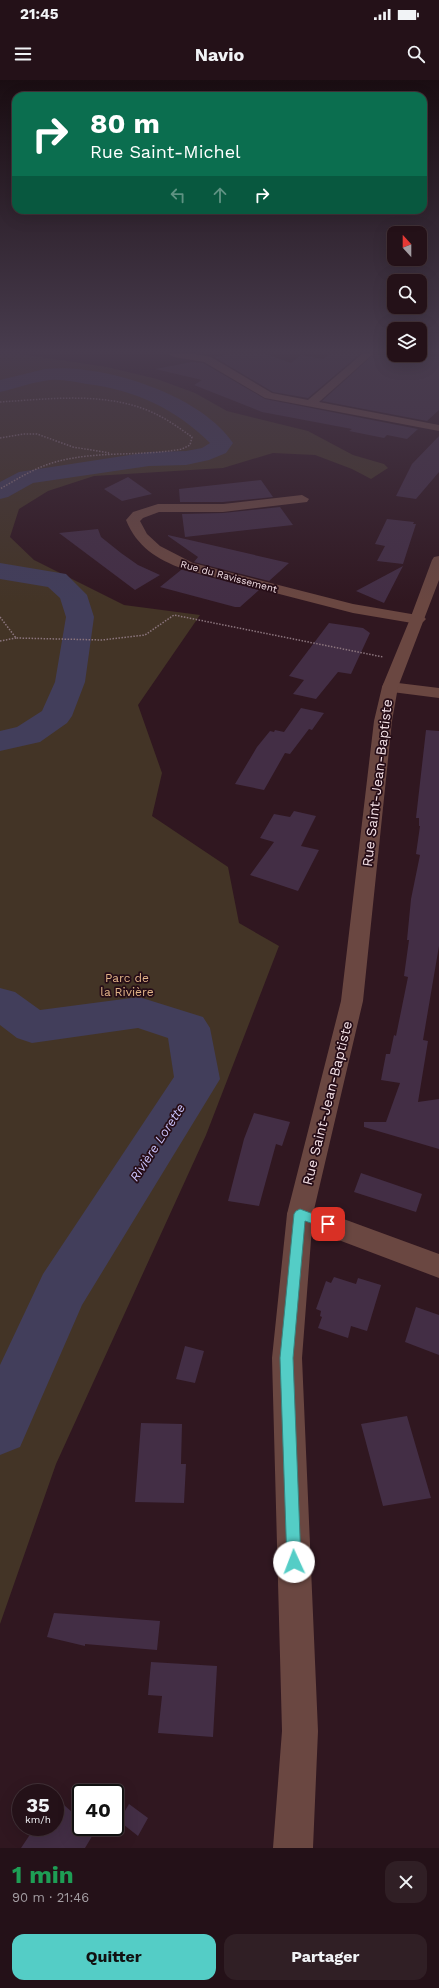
<!DOCTYPE html>
<html lang="fr">
<meta charset="utf-8">
<style>
:root{--surface:#241118;--page:#301f25;--text:#f1f3f6;--muted:#a39da2;--line:#413137;--accent:#54cdc6}
body{margin:0;font-family:"Work Sans",sans-serif;background:var(--page);color:var(--text);height:100vh;display:flex;flex-direction:column;font-size:15px;white-space:nowrap}
*{box-sizing:border-box;margin:0}
p{font-size:13px;color:var(--muted)}
.icon{flex:none;width:22px;height:22px;fill:none;stroke:currentColor;stroke-width:2;stroke-linecap:round;stroke-linejoin:round}
.map{position:relative;height:1768px;overflow:hidden}
.drawer{display:flex;flex-direction:column;background:var(--surface);flex:1}
.drawer>*{flex:none}
.guide{position:absolute;left:12px;top:12px;width:415px;height:122px;border-radius:12px;box-shadow:0 4px 16px #0002,0 0 0 1px var(--line);background:#0b6e4f;color:#fff;overflow:hidden}
.needle{width:26px;rotate:339deg}
.fabs{position:absolute;left:387px;top:146px;display:grid;gap:8px}
.fabs a{display:grid;place-items:center;width:40px;height:40px;border-radius:8px;background:var(--surface);box-shadow:0 4px 16px #0002,0 0 0 1px var(--line);font-size:20px}
.speed{position:absolute;left:12px;top:1704px;display:flex;gap:8px;font-size:20px;font-weight:700;text-align:center}
.speed>*{display:grid;place-content:center;width:52px;height:52px;border-radius:50%;background:var(--surface);box-shadow:0 4px 16px #0002,0 0 0 1px var(--line);line-height:1}
.speed small{font-size:10px;font-weight:400}
.speed .limit{border:2px solid #111;border-radius:6px;background:#fff;color:#111}
.pin{position:absolute;display:grid;place-items:center;width:34px;height:34px;color:#fff;margin:-17px;border-radius:8px;box-shadow:0 2px 6px #0006}
.me{position:absolute;width:44px;margin:-22px;rotate:358deg;stroke-linejoin:round;filter:drop-shadow(0 0 3px #0008)}
.turn{display:flex;align-items:center;gap:14px;height:84px;padding:0 12px;font-size:18px}
.turn .icon{width:52px;height:52px;stroke-width:2.5}
.turn b{display:block;font-size:28px;line-height:34px}
.lanes{display:flex;align-items:center;height:38px;padding:0 12px;background:#0003;justify-content:center;gap:20px;direction:ltr}
.lanes .off{opacity:.35}
.round{display:grid;place-items:center;flex:none;width:42px;height:42px;border-radius:12px;background:var(--page)}
.summary{display:flex;align-items:center;justify-content:space-between;height:68px;padding:0 12px}
h1{font-size:24px;font-weight:700;line-height:30px;color:#1e9e55}
.action{display:flex;gap:8px;margin-top:auto;padding:8px 12px}
.action a{flex:1;height:46px;border-radius:12px;background:var(--accent);color:#111;font-size:16px;font-weight:700;line-height:46px;text-align:center}
.action a+a{background:var(--page);color:var(--text)}
.status{display:flex;justify-content:space-between;align-items:center;height:28px;padding:0 20px;background:var(--surface);direction:ltr}
.status svg{height:11px;fill:currentColor}
header{display:flex;justify-content:space-between;align-items:center;height:52px;padding:0 12px;background:var(--surface);font-size:18px;font-weight:700}
.map>svg:first-child{display:block}
</style>
<div class="status"><b>21:45</b><svg viewBox="0 0 49 12"><path d="M0 12V9h3v3zM5 12V6h3v6zM10 12V3h3v9zM15 12V0h3v12zM26 1h20v11H26zM47 4h2v5h-2z"/></svg></div>
<header><svg class="icon" aria-label="menu" viewBox="0 0 24 24"><path d="M4 6h16M4 12h16M4 18h16"/></svg>Navio<svg class="icon" aria-label="search" viewBox="0 0 24 24"><circle cx="10" cy="10" r="6"/><path d="M15 15l6 6"/></svg></header>
<div class="map">
<svg width="439" height="1768" viewBox="0 0 439 1768">
<rect width="100%" height="100%" fill="#301720"/>
<!-- green -->
<path fill="#433426" d="M0,274H20L107,287L157,299L195,313L227,331L308,351L353,375L384,384L388,388L371,399L352,389L315,375L273,373L223,388L94,396L48,411L19,429L10,457L34,480L124,525L200,535L138,625L162,693L152,736L228,787L239,843L279,866L206,1055L56,1384L0,1544Z"/>
<g fill="none" stroke-linecap="round" stroke-linejoin="round">
<!-- river -->
<path fill="#423e5b" fill-rule="evenodd" d="M45,289C102,283 200,314 233,363L226,373L209,380L186,385L149,386L33,403L8,417L0,419V402L19,392L149,372L186,371L202,368L210,363C176,329 135,310 87,304C74,302 63,299 50,300C33,302 17,308 0,312V300Z
M0,483L66,494L87,515L94,537L85,602L72,636L67,643L40,662L0,671V651L17,647L42,631L55,602L66,537L60,518L48,507L0,499Z
M0,908L15,912L40,930L139,917L203,937L210,948L220,999L82,1225L20,1367L0,1375V1285L43,1194L174,997L168,958L138,948L32,963L17,958L0,945Z"/>
</g>
<!-- building -->
<path fill="#432e45" d="M230,274H266L291,283L301,275L323,279L329,274H360L308,318L273,312L214,277Z
M374,274L420,279V274L439,277V330L427,341L322,321Z
M192,282L203,283L265,319L418,349L407,359L387,355L384,358L349,351L352,349L262,332L194,305L202,300L155,289Z
M439,356V392L416,419L396,416L412,384Z
M128,397L152,414L122,421L104,409Z
M261,400L273,417L223,422H180L179,409Z
M280,427L293,445L185,457L182,434L223,433Z
M387,439L414,442L413,444H416L403,484L377,481L385,466L375,464Z
M98,449L101,457L121,473L138,485L160,495L135,510L59,453Z
M168,455L289,483L269,501L194,482L198,477L168,456Z
M403,486L384,523L356,511Z
M181,490H183L259,510L240,527H235L160,507Z
M329,543L363,548L370,553L351,594L338,592L316,619L293,614L304,600L289,596Z
M301,628L324,633L312,650L309,649L290,674L285,673L264,710L235,704L257,667L270,651L274,652L275,650L284,652Z
M426,650L439,651V866L423,960L428,961L418,1022L439,1019V1069L364,1047V1042H386L400,1003L381,1000L386,974H390L394,955L396,956L408,897L404,896L409,860H407L411,819L420,775L416,774L420,746H419V738H416Z
M294,731L316,736L301,766L319,770L298,811L250,795L274,762L260,758L274,734L290,737Z
M254,1033L290,1042L282,1066L276,1064L259,1126L228,1121L244,1059Z
M361,1093L422,1114L416,1132L354,1112Z
M334,1197L356,1204L358,1198L381,1205L367,1251L351,1246L348,1258L318,1248L322,1237L320,1236L321,1231L316,1229L326,1201L331,1203Z
M416,1227L439,1235V1275L405,1262Z
M185,1266L204,1271L195,1303L176,1299Z
M407,1336L431,1418L383,1426L361,1344Z
M141,1343L182,1344L181,1384H186L184,1423L135,1422Z
M54,1533L160,1541L157,1570L85,1564V1566L47,1557Z
M151,1582L217,1586L213,1657L158,1653L162,1616L148,1615Z
M55,1717L81,1740V1747H88L94,1753L85,1768H21L35,1747H55Z
M129,1724L148,1738L138,1756L119,1741Z"/>
<g fill="none" stroke-linecap="round" stroke-linejoin="round">
<!-- path -->
<path stroke="#8b757d" stroke-width="1.5" stroke-dasharray="1.5 1.5" stroke-linecap="butt" d="M0,322C48,319 101,312 147,330C164,337 178,347 192,357L190,365L182,369C139,377 94,370 52,383C33,389 17,399 0,409
M0,358L23,354H37L73,367L109,373
M0,537L16,558L102,560L145,555L174,535L383,577
M0,561L16,558"/>
<!-- minor -->
<path fill="#6a4741" fill-rule="evenodd" d="M169,274H195L211,277L272,313L308,320L362,274H373L319,322L439,345V351L265,318L204,282L174,277Z
M302,415L309,419L307,422L223,432H159L143,438L140,441L147,454L160,466L193,483L353,524L423,536L426,539L423,542L418,544L353,533L183,489C157,479 137,467 126,440L133,432L158,424H223Z
M390,602L439,608V618L384,611L382,607L384,603Z
M300,1123L439,1174V1198L291,1142L287,1134L291,1126Z"/>
<!-- tertiary -->
<path fill="#6a4741" fill-rule="evenodd" d="M439,476V500L398,607L392,641L363,921L313,1134L302,1278L318,1651L313,1768H273L282,1651L272,1278L287,1134L341,921L374,641L382,607L410,539L432,480L434,477Z"/>
</g>
<!-- sky -->
<linearGradient id="sky" x2="0" y2="1"><stop stop-color="#1a0d12"/><stop offset="0.52" stop-color="#483c4e"/><stop offset="1" stop-color="#483c4e" stop-opacity="0"/></linearGradient>
<rect width="439" height="522" fill="url(#sky)"/>
<!-- route -->
<path fill="#54cdc6" stroke="#378581" d="M300,1129L332,1141L333,1144L332,1148L328,1149L305,1141L293,1278L301,1482L299,1487L294,1489L289,1487L287,1482L280,1278L294,1134L296,1131Z"/>
<g text-anchor="middle" stroke-width="3.5" stroke-linejoin="round" paint-order="stroke">
<!-- far-street labels -->
<g font-size="10" fill="#f4e1e7" stroke="#260d17">
<text transform="translate(229 496) rotate(15)" y="4">Rue du Ravissement</text>
</g>
<!-- park labels -->
<g font-size="12" fill="#e2b488" stroke="#260d17">
<text x="127" y="902">Parc de<tspan x="127" dy="14">la Rivière</tspan></text>
</g>
<!-- water labels -->
<g font-size="13" font-style="italic" fill="#c8c0f9" stroke="#260d17">
<text transform="translate(157 1062) rotate(-57)" y="5">Rivière Lorette</text>
</g>
<!-- near-street labels -->
<g font-size="14" fill="#f4e1e7" stroke="#260d17">
<text transform="translate(377 703) rotate(-83)" y="5">Rue Saint-Jean-Baptiste</text>
<text transform="translate(327 1023) rotate(-76)" y="5">Rue Saint-Jean-Baptiste</text>
</g>
</g>
</svg>
<div class="fabs">
<a><svg class="needle" viewBox="-14 -14 28 28"><path d="M0-13l5 13h-10z" fill="#e53935"/><path d="M0 13l5-13h-10z" fill="#a39da2"/></svg></a>
<a><svg class="icon" aria-label="search" viewBox="0 0 24 24"><circle cx="10" cy="10" r="6"/><path d="M15 15l6 6"/></svg></a>
<a><svg class="icon" aria-label="layers" viewBox="0 0 24 24"><path d="M12 4l9 5-9 5-9-5zM3 14l9 5 9-5"/></svg></a>
</div>
<div class="speed"><div>35<small>km/h</small></div><div class="limit">40</div></div>
<div class="pin" style="left:328px;top:1144px;background:#d93025"><svg class="icon" aria-label="arrive" viewBox="0 0 24 24"><path d="M6 21V4h12l-3 4 3 4H6"/></svg></div>
<svg class="me" style="left:294px;top:1482px" viewBox="-20 -20 40 40"><circle r="19" fill="#fff"/><path d="M0-13L10 11 0 6-10 11z" fill="#54cdc6"/></svg>
<div class="guide">
<div class="turn"><svg class="icon" aria-label="right" viewBox="0 0 24 24"><path d="M7 20v-9h11M14 6l5 5-5 5"/></svg><div><b>80 m</b>Rue Saint-Michel</div></div>
<div class="lanes"><svg class="icon off" aria-label="left" viewBox="0 0 24 24"><path d="M17 20v-9H6M10 6l-5 5 5 5"/></svg><svg class="icon off" aria-label="ahead" viewBox="0 0 24 24"><path d="M12 20V5M6 11l6-6 6 6"/></svg><svg class="icon" aria-label="right" viewBox="0 0 24 24"><path d="M7 20v-9h11M14 6l5 5-5 5"/></svg></div>
</div>
</div>
<section class="drawer">
<div class="summary"><div><h1>1 min</h1><p>90 m · 21:46</p></div><a class="round"><svg class="icon" aria-label="close" viewBox="0 0 24 24"><path d="M6 6l12 12M18 6L6 18"/></svg></a></div>
<div class="action"><a>Quitter</a><a>Partager</a></div>
</section>
